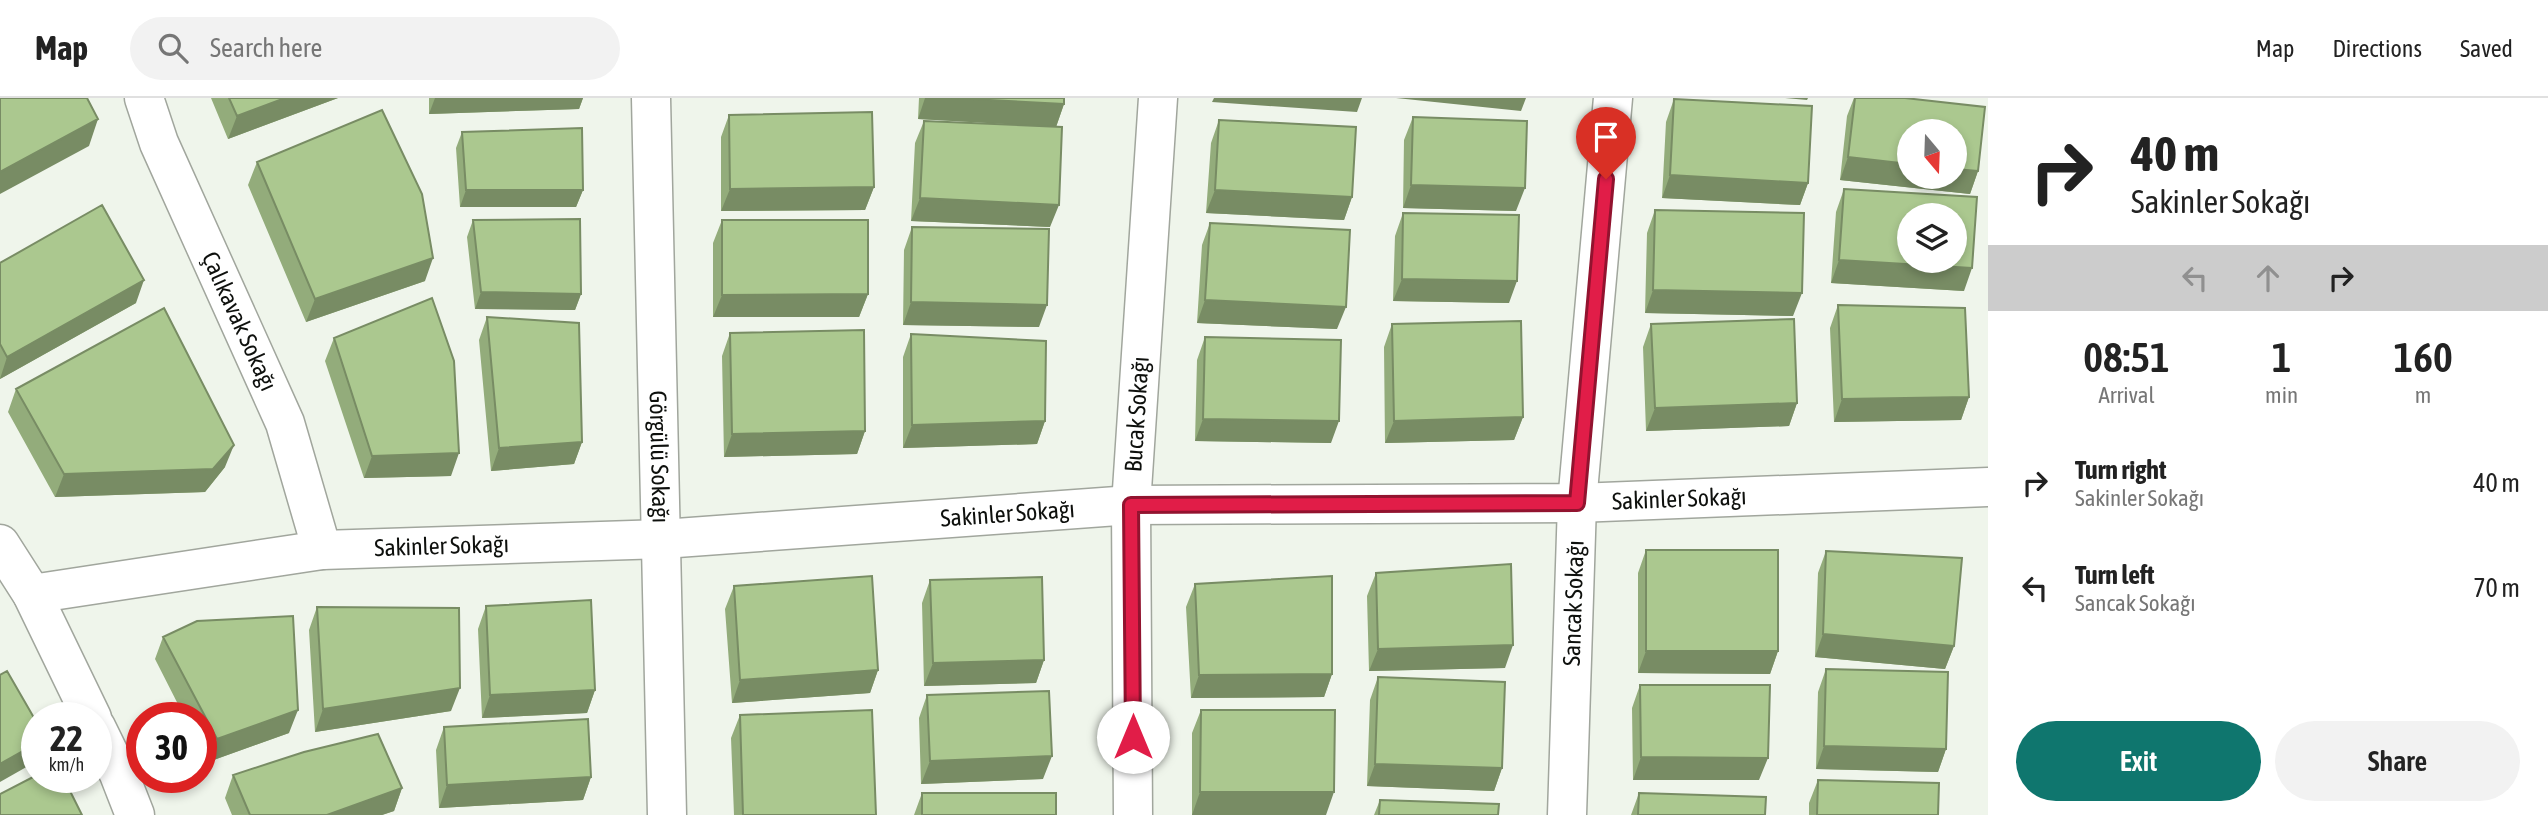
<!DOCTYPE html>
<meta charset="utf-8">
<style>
:root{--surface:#fff;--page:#f2f2f2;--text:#222;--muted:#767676;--line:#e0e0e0;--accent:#0f766e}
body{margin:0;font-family:"Asap Condensed",sans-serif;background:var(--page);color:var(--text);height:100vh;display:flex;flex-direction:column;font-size:26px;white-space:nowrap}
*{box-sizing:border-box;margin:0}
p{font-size:23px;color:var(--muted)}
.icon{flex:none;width:38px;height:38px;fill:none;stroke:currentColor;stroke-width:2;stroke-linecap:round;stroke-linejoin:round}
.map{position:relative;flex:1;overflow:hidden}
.sheet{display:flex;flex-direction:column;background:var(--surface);width:560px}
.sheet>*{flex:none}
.top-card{background:#fff;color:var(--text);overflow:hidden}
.needle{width:46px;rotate:161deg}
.buttons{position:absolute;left:1897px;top:21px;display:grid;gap:14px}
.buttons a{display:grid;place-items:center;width:70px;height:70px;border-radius:50%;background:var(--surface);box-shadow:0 4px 10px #0003;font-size:35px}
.speed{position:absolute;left:21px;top:604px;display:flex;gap:14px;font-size:35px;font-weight:700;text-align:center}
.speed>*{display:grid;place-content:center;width:91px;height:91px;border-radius:50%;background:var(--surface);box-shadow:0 4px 10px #0003;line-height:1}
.speed small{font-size:18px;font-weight:400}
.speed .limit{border:10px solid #d22;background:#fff;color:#111}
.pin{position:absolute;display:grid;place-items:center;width:60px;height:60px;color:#fff;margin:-72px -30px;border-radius:50% 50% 50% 0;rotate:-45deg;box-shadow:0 0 7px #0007}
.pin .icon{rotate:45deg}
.me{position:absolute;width:77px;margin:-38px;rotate:0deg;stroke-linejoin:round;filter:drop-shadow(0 0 5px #0008)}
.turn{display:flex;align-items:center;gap:24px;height:147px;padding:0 28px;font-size:32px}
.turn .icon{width:91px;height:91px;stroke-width:2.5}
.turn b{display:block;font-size:49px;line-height:60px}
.lanes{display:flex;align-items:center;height:66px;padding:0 28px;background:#0003;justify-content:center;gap:35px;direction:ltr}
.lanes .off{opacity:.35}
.eta{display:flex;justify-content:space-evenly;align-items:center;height:119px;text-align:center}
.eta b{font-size:42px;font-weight:600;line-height:49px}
.button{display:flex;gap:14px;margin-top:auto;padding:14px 28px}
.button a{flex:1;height:80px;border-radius:42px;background:var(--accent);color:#fff;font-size:28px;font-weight:600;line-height:80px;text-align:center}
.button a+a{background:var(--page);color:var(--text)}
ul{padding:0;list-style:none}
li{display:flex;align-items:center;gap:21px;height:105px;padding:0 28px}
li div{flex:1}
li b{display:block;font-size:26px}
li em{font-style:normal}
header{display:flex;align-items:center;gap:42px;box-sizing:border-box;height:98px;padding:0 35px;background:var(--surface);border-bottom:2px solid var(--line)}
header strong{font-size:33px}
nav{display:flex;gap:38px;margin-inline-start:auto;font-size:24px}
.search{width:490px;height:63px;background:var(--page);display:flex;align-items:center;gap:18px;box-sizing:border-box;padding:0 24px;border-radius:38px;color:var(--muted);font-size:26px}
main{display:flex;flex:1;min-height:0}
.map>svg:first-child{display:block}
</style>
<header>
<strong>Map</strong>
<div class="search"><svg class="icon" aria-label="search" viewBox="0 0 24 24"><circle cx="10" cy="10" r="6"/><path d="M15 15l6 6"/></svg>Search here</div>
<nav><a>Map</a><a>Directions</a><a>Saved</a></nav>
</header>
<main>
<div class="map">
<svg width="1988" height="717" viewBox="0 0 1988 717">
<rect width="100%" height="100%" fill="#eff5eb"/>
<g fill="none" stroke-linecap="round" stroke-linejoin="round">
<defs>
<g id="minor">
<path id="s1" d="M144,0L159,45L285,325L322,452"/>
<path id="s2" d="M651,0L667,717"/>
<path d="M0,446L32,496L92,620"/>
<path id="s3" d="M32,496L322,452L663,441L1131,407L1577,405L1988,389"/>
<path d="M96,629L119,676L135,717"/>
<path id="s4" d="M1133,717L1131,407L1158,0"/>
<path id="s5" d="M1567,717L1577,405L1613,0"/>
</g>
</defs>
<!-- minor casing -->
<use href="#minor" stroke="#a1a69d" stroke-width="41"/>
<!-- minor -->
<use href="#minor" stroke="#fff" stroke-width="38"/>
</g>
<!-- wall -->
<path fill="#93ac7b" d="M211,0H338L228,41Z
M429,0H583L579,11L429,16Z
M919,0H1064V6L1056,29L1050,129L911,123L915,45L924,23L1031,27L918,21Z
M1854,0H1905L1978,73L1970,96L1840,82L1847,18Z
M1674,1L1808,85L1800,107L1662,100L1666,24Z
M729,17L874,89L865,112L721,113V39Z
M1413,19L1516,113L1403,110L1404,42Z
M1219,22L1352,99L1344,122L1206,115L1211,45Z
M462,34L583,92L576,109H460L456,50Z
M257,64L425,183L306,224L248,87Z
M1844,91L1964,193L1831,185L1836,114Z
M1655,112L1793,218L1645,215L1647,135Z
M1403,115L1509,205L1393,203L1395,138Z
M473,122L581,196L575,212L475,211L467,139Z
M722,122L868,196L859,219H713V145Z
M1210,125L1337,231L1197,225L1202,147Z
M912,129L1039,229L903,227L904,152Z
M0,165L136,205L0,281Z
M1838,207L1969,299L1961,322L1834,324L1830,230Z
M487,219L582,344L574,366L491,373L479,242Z
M1392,226L1523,319L1514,342L1385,345L1384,249Z
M1651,226L1797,305L1789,328L1646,333L1643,249Z
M730,235L865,333L857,356L724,359L722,258Z
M911,236L1045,323L1037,346L903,350V259Z
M1205,239L1331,345L1195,343L1197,262Z
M334,240L451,378L364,380L325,263Z
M16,291L225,369L205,394L55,399L8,314Z
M1646,452L1778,553L1770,576L1638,575V475Z
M1826,453L1954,548L1945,571L1815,559L1818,475Z
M1376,475L1505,570L1369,573L1367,498Z
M930,482L1044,562L1036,585L924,588L922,505Z
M1195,486L1332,576L1324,599L1191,600L1186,509Z
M734,488L878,572L870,595L732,605L725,511Z
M486,508L595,592L587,615L482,620L478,531Z
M317,509L451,613L315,634L309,532Z
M163,539L289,635L208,664L201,650V620H185L155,561Z
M1826,571L1946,651L1938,674L1816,671L1818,594Z
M1378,579L1502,670L1494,693L1367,688L1370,602Z
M1640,587L1759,682H1633L1632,610Z
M927,597L1043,681L921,686L919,620Z
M1201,612L1326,717H1192V635Z
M740,617L876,717H734L731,640Z
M444,629L591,679L583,702L439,710L436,652Z
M233,677L402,690L394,713L382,717H232L225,700Z
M1818,682L1938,717H1809V705Z
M922,695L1056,717H914Z
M1639,695L1765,717H1631Z
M1380,702L1498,717H1374Z"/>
<!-- shaded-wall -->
<path fill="#788c64" d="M285,0H338L228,41L237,18Z
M435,0H583L579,11L429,16Z
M925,0H952L1064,6L1056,29L918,21Z
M1214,0H1362L1357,14L1212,4Z
M1396,0H1526L1521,13Z
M1785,0H1808L1807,2Z
M98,21L89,48L0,96V74Z
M1848,59L1909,66V79H1955V71L1978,73L1970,96L1840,82Z
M1670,77L1808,85L1800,107L1662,100Z
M1411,87L1525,90L1516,113L1403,110Z
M874,89L865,112L721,113L730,91Z
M466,92H583L576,109H460Z
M1215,92L1352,99L1344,122L1206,115Z
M920,100L1059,107L1050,129L911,123Z
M433,160L425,183L306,224L315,201Z
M1839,162L1972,170L1964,193L1831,185Z
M1402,181L1517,183L1509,205L1393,203Z
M144,182L136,205L0,281L7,259Z
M1653,192L1802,195L1793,218L1645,215Z
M481,194L581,196L575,212L475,211Z
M868,196L859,219H713L722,197Z
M1205,202L1346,209L1337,231L1197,225Z
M911,204L1047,207L1039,229L903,227Z
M1969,299L1961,322L1834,324L1842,301Z
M1797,305L1789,328L1646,333L1655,310Z
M1523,319L1514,342L1385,345L1394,323Z
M1203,321L1339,323L1331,345L1195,343Z
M1045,323L1037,346L903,350L912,327Z
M865,333L857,356L724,359L732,336Z
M582,344L574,366L491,373L499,350Z
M234,347L225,369L205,394L55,399L64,376Z
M459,355L451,378L364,380L372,358Z
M1823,536L1954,548L1945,571L1815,559Z
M1513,547L1505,570L1369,573L1378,551Z
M1646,553H1778L1770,576L1638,575Z
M1044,562L1036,585L924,588L933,565Z
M878,572L870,595L732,605L740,582Z
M1332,576L1324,599L1191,600L1199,577Z
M460,590L451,613L315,634L323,611Z
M595,592L587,615L482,620L490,597Z
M298,612L289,635L208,664L217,641Z
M37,645V663L0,684V666Z
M1824,648L1946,651L1938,674L1816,671Z
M1052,658L1043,681L921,686L930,663Z
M1641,659L1768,660L1759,682H1633Z
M1375,666L1502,670L1494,693L1367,688Z
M591,679L583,702L439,710L447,687Z
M402,690L394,713L382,717H327Z
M1200,694H1334L1326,717H1192Z"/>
<!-- building -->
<path fill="#abc88f" stroke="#788c64" stroke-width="2" fill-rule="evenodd" d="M0,0H87L98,21L0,74Z
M229,0H285L237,18Z
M952,0H1064V6Z
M1855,0H1905L1985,9L1978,73L1955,71V33H1909V66L1848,59Z
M1674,1L1812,8L1808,85L1670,77Z
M382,12L422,96L433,160L315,201L257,64Z
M872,14L874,89L730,91L729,17Z
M1413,19L1527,23L1525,90L1411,87Z
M1219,22L1356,29L1352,99L1215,92Z
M924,23L1062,29L1059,107L920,100Z
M582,30L583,92H466L462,34Z
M1844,91L1977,99L1972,170L1839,162ZM1909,117H1955V163H1909Z
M102,107L144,182L7,259L0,246V165Z
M1655,112L1804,115L1802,195L1653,192Z
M1403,115L1519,117L1517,183L1402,181Z
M580,121L581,196L481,194L473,122Z
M722,122H868V196L722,197Z
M1210,125L1350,132L1346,209L1205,202Z
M912,129L1049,131L1047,207L911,204Z
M432,200L454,263L459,355L372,358L334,240Z
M1838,207L1965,210L1969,299L1842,301Z
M164,210L234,347L213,371L64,376L16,291Z
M487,219L579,225L582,344L499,350Z
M1794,221L1797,305L1655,310L1651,226Z
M1521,223L1523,319L1394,323L1392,226Z
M864,232L865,333L732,336L730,235Z
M911,236L1046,243L1045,323L912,327Z
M1205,239L1341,242L1339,323L1203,321Z
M1646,452H1778V553H1646Z
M1826,453L1962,460L1954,548L1823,536Z
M1511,466L1513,547L1378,551L1376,475Z
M872,478L878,572L740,582L734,488Z
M1332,478V576L1199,577L1195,486Z
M1042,479L1044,562L933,565L930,482Z
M591,502L595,592L490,597L486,508Z
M317,509L459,510L460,590L323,611Z
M293,518L298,612L217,641L163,539L197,523Z
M1826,571L1948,574L1946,651L1824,648Z
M7,573L37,625V645L0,666V577Z
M1378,579L1505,584L1502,670L1375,666Z
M1640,587H1770L1768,660L1641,659Z
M1049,593L1052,658L930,663L927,597Z
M872,612L876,717H743L740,617Z
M1201,612H1335L1334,694H1200Z
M588,621L591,679L447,687L444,629Z
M378,636L402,690L327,717H250L233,677L304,654Z
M37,677V679H63L82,717H0V696Z
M1818,682L1939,685L1938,717H1817Z
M922,695H1056V717H922Z
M1639,695L1766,699L1765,717H1638Z
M1380,702L1499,706L1498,717H1379Z"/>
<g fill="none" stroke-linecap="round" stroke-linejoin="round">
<defs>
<path id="route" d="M1133,639L1131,407L1577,405L1606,81"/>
</defs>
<!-- route casing -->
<use href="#route" stroke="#92132f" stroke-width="18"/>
<!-- route -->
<use href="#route" stroke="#e11d48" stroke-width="12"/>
</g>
<g text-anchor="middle" stroke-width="5" stroke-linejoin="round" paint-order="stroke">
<!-- street labels -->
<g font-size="24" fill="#0e100d" stroke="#fff">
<text dy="8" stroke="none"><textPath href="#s1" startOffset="243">Çalıkavak Sokağı</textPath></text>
<text dy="8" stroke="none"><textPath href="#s4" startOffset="401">Bucak Sokağı</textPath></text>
<text dy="8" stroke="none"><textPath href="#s2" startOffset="359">Görgülü Sokağı</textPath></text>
<text dy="8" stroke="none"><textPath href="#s3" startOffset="1652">Sakinler Sokağı</textPath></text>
<text dy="8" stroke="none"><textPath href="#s3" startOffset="980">Sakinler Sokağı</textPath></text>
<text dy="8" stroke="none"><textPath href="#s3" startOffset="413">Sakinler Sokağı</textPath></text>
<text dy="8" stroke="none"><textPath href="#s5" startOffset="212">Sancak Sokağı</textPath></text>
</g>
</g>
</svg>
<div class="buttons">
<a><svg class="needle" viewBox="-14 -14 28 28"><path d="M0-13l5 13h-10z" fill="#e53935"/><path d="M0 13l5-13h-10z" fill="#767676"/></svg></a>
<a><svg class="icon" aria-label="layers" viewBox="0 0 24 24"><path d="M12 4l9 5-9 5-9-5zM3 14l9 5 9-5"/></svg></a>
</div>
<div class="speed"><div>22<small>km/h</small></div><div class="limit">30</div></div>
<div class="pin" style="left:1606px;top:81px;background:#d93025"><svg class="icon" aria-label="arrive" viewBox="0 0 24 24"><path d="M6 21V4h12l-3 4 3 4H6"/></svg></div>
<svg class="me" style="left:1133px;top:639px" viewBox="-20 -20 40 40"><circle r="19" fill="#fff"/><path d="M0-13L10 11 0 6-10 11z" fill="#e11d48"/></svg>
</div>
<section class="sheet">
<div class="top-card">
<div class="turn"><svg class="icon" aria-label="right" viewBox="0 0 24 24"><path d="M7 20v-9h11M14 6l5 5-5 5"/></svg><div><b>40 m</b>Sakinler Sokağı</div></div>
<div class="lanes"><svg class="icon off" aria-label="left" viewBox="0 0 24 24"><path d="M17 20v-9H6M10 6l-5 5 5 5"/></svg><svg class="icon off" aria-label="ahead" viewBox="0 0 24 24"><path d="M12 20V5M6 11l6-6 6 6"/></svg><svg class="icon" aria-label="right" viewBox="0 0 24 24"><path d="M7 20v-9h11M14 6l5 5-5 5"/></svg></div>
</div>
<div class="eta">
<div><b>08:51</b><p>Arrival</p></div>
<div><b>1</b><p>min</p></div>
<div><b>160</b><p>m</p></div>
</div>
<ul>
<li><svg class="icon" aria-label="right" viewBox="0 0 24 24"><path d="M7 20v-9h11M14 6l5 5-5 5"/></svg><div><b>Turn right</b><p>Sakinler Sokağı</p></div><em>40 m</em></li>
<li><svg class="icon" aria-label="left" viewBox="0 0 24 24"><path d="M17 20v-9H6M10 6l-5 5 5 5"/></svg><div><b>Turn left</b><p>Sancak Sokağı</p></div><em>70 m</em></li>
</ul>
<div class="button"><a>Exit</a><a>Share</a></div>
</section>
</main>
